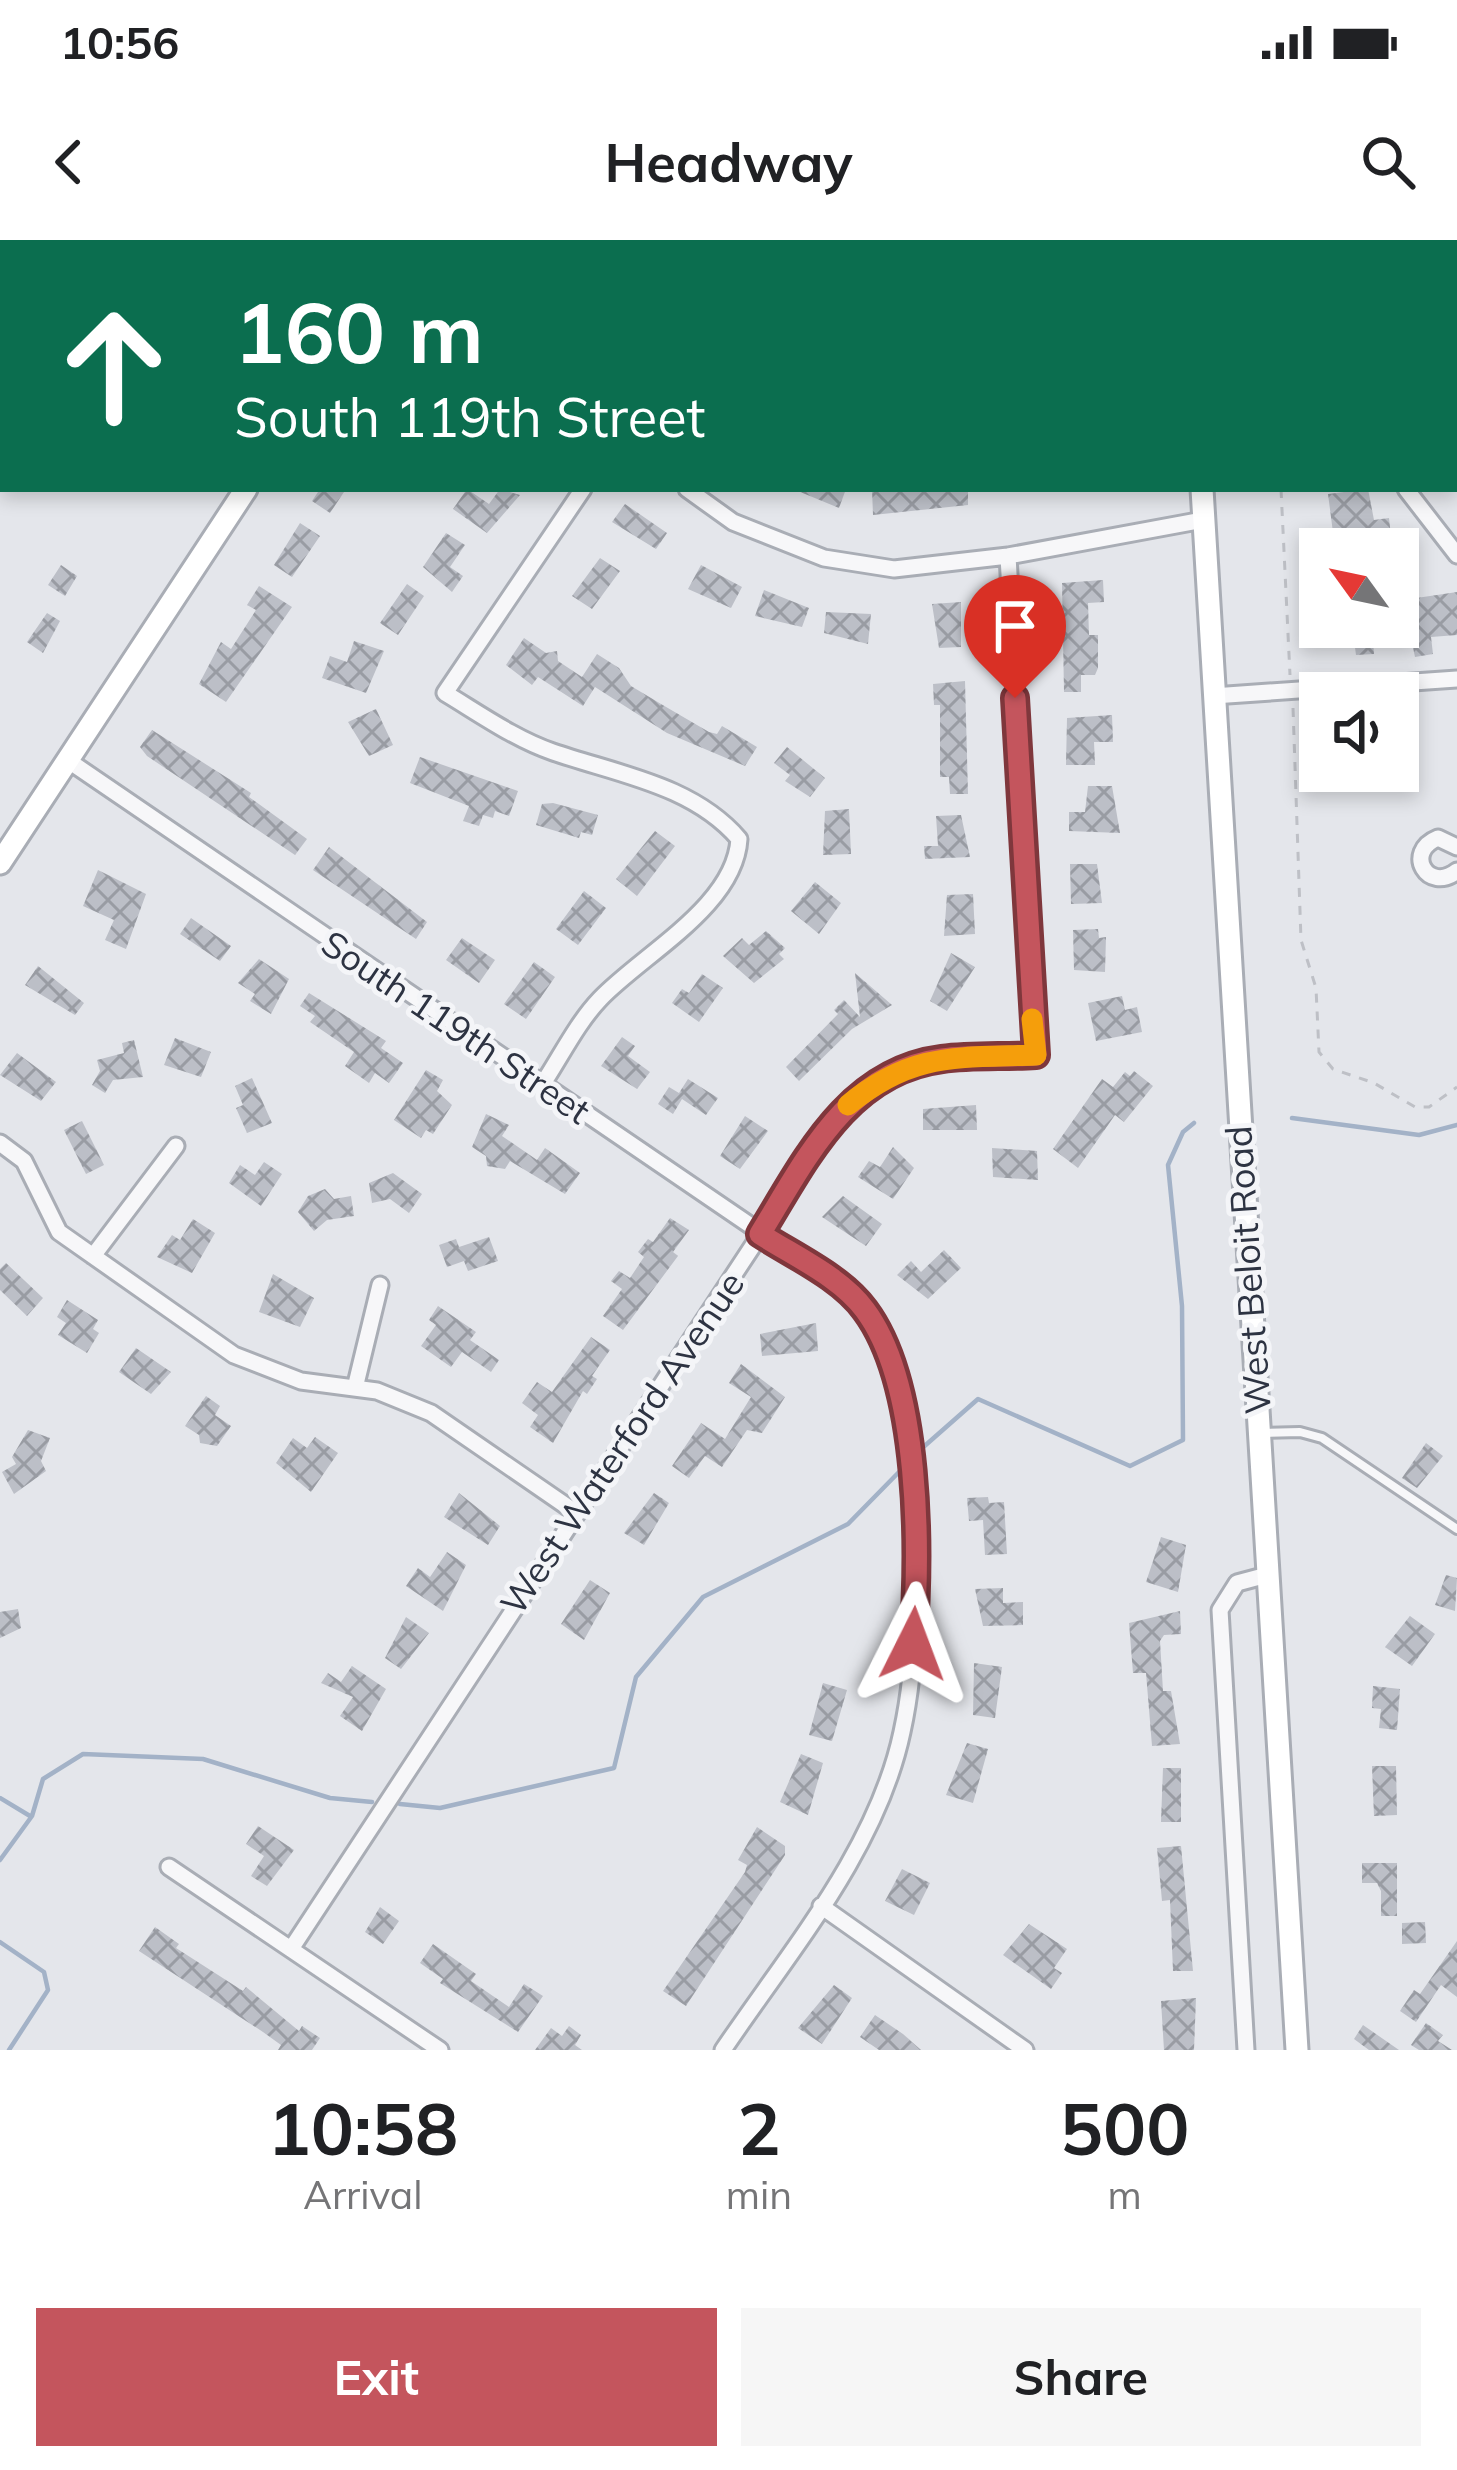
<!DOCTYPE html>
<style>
:root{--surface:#fff;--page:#f6f6f6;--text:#202124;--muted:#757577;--accent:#c4555d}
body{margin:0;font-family:Mulish,sans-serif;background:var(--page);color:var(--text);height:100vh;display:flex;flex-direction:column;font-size:45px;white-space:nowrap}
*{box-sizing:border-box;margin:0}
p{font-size:39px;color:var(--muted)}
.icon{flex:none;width:66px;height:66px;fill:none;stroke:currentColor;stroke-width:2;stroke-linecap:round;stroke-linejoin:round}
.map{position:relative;height:1810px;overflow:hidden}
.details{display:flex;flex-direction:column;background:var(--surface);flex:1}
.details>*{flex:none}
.banner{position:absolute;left:0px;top:0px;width:1458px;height:252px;box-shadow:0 6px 18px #0003;background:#0b6e4f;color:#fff;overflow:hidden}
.needle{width:78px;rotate:303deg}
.tools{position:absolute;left:1299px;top:288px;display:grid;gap:24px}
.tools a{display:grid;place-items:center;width:120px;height:120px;border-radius:0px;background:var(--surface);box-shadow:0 6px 18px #0003;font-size:60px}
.pin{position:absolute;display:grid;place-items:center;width:102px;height:102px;color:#fff;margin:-123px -51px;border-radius:50% 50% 50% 0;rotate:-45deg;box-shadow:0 0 12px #0007}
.pin .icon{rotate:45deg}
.me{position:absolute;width:132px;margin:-66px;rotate:3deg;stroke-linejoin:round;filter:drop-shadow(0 0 9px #0008)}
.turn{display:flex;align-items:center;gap:42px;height:252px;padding:0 36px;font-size:54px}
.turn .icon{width:156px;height:156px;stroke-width:2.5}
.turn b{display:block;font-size:84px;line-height:102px}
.eta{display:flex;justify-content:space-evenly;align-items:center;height:204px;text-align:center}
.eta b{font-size:72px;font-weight:700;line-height:84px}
.primary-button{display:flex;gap:24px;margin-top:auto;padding:24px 36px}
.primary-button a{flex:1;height:138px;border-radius:0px;background:var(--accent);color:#fff;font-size:48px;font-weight:700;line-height:138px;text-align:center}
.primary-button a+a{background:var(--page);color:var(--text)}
.status{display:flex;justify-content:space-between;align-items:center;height:84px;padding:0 60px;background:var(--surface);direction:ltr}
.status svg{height:33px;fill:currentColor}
header{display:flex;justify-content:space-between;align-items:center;height:156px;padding:0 36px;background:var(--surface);font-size:54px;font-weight:700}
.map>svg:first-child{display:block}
</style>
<div class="status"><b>10:56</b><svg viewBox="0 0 49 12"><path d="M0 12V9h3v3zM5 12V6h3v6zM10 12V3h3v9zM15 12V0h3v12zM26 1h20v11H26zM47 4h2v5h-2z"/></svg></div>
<header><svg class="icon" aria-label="back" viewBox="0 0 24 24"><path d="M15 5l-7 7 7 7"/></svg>Headway<svg class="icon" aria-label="search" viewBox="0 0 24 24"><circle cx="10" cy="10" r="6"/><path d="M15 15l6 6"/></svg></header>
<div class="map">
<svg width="1457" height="1810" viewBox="0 0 1457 1810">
<defs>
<pattern id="building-cross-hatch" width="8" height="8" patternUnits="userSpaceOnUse" patternTransform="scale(3)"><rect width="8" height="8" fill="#bcbfc7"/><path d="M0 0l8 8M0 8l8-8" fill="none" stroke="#999ca3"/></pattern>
</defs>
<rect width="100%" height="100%" fill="#e4e6eb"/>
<!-- built -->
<path fill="#d2d5dd" d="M566,0H1187V3H570Z"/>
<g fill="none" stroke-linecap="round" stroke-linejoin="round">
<!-- stream -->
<path stroke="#a3b2c7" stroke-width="4.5" d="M1292,878L1419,895L1457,885
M920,1210L978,1159L1130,1226L1183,1200L1182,1066L1168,925L1183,892L1194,883
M0,1558L30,1576
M400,1564L440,1568L614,1528L636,1437L703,1357L848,1284L899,1232
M0,1620L32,1576L43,1539L83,1514L203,1519L330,1558L372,1562
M0,1702L44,1732L48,1750L9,1810"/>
</g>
<!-- building -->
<path fill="url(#building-cross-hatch)" d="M320,249H346L330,273L312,261Z
M467,249L489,264L500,249L520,255L487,293L453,269Z
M793,249H846L839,268Z
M872,249H968V265L873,275Z
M1368,249L1374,280L1389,278L1391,296L1335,308L1328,254Z
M625,264L667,293L656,309L612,282Z
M300,283L320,296L292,337L274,325Z
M446,293L465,305L450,327L463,336L452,352L423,327Z
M600,318L620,331L592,369L572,356Z
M61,325L77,336L65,356L48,345Z
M701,325L742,347L731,368L688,349Z
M1103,340L1104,362L1088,363L1089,395H1098V428L1095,435H1081V452H1064L1062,343Z
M407,344L424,356L398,395L380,383Z
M259,346L292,367L226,462L199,444L221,402L231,409L256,370L247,365Z
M764,350L809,368L802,387L755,376Z
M1457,352V395L1431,397L1433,414L1415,417L1403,360Z
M961,362V407L939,408L932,364Z
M826,372L871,374L868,404L824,393Z
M47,373L60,381L43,413L27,402Z
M1320,387H1372L1374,414L1356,415L1354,400L1322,403Z
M524,398L546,413L557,411L558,421L582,437L597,414L619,428L631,446L661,464L709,492L717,494L722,486L757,507L745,526L667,493L595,447L583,466L538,437L532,445L506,425Z
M354,401L384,411L366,453L322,438L330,416L347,422Z
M965,441L968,554H950L949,537H940V465H934L933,444Z
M376,469L393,505L369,516L348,482Z
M1112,475L1113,502H1094L1095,525H1066L1067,478Z
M152,490L251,553L249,557L307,599L295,615L147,516L140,507Z
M787,507L825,538L810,557L785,541L790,535L774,523Z
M420,517L518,551L509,576L495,571L493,578L483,575L479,586L463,581L469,566L410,543Z
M1088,546H1112L1120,593L1069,591V572H1085Z
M553,563L598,575L592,595L581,592L579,598L536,585L542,564Z
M849,569L851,614L823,615L825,571Z
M961,575L970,617L925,619L924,606H938L936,576Z
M655,591L675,606L637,656L616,639Z
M329,607L427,682L416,699L313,630Z
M1070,624H1097L1102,663L1071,664Z
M98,630L146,654L126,709L105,700L114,680L83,666Z
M815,642L841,663L819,694L791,671Z
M584,651L606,668L578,705L556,689Z
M973,654L975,694L944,696L947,655Z
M191,678L231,706L220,721L180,694Z
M1098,689L1099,698L1106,697L1105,732L1074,730L1073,690Z
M766,691L785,708L779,714L784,719L754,743L723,716L742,698L749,705Z
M462,698L495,720L479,743L446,720Z
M951,713L975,727L947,771L930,761Z
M259,719L289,739L271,774L250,761L255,754L238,743Z
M534,722L555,737L526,779L504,764Z
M38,726L84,763L75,775L25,745Z
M855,733L892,765L852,789L799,841L786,827L838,774L834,770L844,760L860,777Z
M702,734L723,748L699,782L672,763L682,749L689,753Z
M309,753L386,801L381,808L403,823L389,843L375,833L369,843L345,826L354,812L310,782L315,776L300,766Z
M1122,756L1125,770L1137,767L1142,792L1096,801L1088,763Z
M622,797L635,806L628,816L650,832L637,849L601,826Z
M175,798L211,812L201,837L164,825Z
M134,800L143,837L113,840L105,853L92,845L100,831L97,820L124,813L122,803Z
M17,813L56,842L41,861L0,835Z
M426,830L443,840L437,851L452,865L433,894L426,890L421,898L394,880Z
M1134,831L1153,846L1124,882L1115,875L1078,928L1053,909L1102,839L1113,847L1125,832L1130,836Z
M252,838L272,883L247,893L236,868L243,865L235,846Z
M688,839L718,858L706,875L682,859L673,874L658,864L669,847L679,853Z
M976,865L977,890H923V869Z
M486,874L509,885L502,896L537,920L545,908L580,933L565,954L510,921L505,929L487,926L486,916L472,907Z
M745,876L768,891L740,929L720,916Z
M82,881L104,925L86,934L64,890Z
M893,907L914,928L893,959L858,937L869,921L880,927Z
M992,908L1037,911L1038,940L993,937Z
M264,922L282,934L261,966L229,943L240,925L255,935Z
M393,933L422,954L409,973L390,959L372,963L369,943Z
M325,949L334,959L351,956L354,976L327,980L314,991L298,972L308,956Z
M843,956L882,984L866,1006L822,977Z
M670,978L689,990L673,1012L678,1016L623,1090L603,1076L622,1049L611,1041L619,1031L630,1038L644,1017L638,1012L648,999L653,1002Z
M193,979L215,993L192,1033L157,1017L172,995L180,1000Z
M489,997L498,1021L468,1031L464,1021L447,1027L439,1005L456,999L459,1007Z
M944,1010L961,1028L928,1059L897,1035L911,1021L921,1032Z
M6,1023L43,1058L27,1076L0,1050V1029Z
M273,1034L314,1058L300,1087L259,1072Z
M67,1060L98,1080L93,1089L99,1093L87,1113L58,1095L66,1083L57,1077Z
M438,1066L476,1092L470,1100L499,1120L491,1132L462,1112L451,1127L421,1106L436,1085L429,1080Z
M816,1083L818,1111L762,1116L760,1094Z
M591,1097L610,1110L592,1136L597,1139L587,1154L583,1151L553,1203L530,1187L538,1175L522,1163L537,1142L552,1152Z
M136,1108L171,1132L151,1154L119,1132Z
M741,1124L785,1157L762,1193L747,1190L722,1227L705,1216L689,1238L672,1226L701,1183L725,1199L751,1157L729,1143Z
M206,1156L220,1166L215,1175L231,1186L217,1206L200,1203L199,1195L185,1186Z
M28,1190L50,1198L41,1221L46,1231L14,1254L2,1232L16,1224L12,1217Z
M315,1197L338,1213L311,1252L276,1223L293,1198L307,1208Z
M1426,1203L1443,1216L1417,1248L1402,1238Z
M459,1253L500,1286L488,1305L444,1277Z
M654,1253L669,1263L644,1305L624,1293Z
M988,1257L989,1263L1004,1262L1007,1314L985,1315L983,1280L969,1281L967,1258Z
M1161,1297L1186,1305L1178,1352L1146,1342Z
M447,1312L466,1325L443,1371L406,1346L418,1328L430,1337Z
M1446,1335L1457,1338L1455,1371L1435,1365Z
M590,1340L610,1353L584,1400L561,1384Z
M1003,1348V1363L1023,1362V1385L983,1386L975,1349Z
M18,1369L21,1388L0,1398V1372Z
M1180,1371L1181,1394L1164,1395L1160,1401L1163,1451H1171L1180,1504L1152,1506L1146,1433H1133L1129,1383Z
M1410,1376L1435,1394L1412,1426L1385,1407Z
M406,1377L429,1393L401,1429L385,1418Z
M974,1423L1002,1427L995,1478L973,1475Z
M352,1426L386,1449L362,1491L340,1476L353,1457L321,1443L328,1433L341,1442Z
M823,1443L847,1450L832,1501L809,1495Z
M1373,1446L1400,1449L1397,1490L1379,1488L1381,1469L1372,1468Z
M967,1503L988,1509L973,1563L946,1555Z
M801,1514L823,1523L808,1575L780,1562Z
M1372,1526H1396L1397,1575L1374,1576Z
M1163,1528H1181V1582H1161Z
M258,1586L294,1610L267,1646L251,1636L264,1616L246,1604Z
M757,1587L785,1606V1615L686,1766L663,1751L745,1632L747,1625L738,1620Z
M1181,1606L1193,1731H1173L1170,1660L1162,1661L1157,1608Z
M1362,1623H1397V1676H1381V1651L1377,1643H1362Z
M902,1629L930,1643L914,1675L885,1661Z
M380,1667L399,1681L383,1704L365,1692Z
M1425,1682L1426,1703L1402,1704V1683Z
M1029,1684L1067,1709L1054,1728L1062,1733L1051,1749L1003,1715Z
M155,1687L179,1704L176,1708L243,1751L246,1747L299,1791L302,1786L320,1798L312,1810H278L281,1805L263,1792L139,1711Z
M1457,1701V1757L1441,1745L1416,1782L1400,1771L1414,1750L1420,1754Z
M433,1704L476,1734L471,1741L509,1767L524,1744L543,1756L518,1792L440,1743L443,1739L420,1723Z
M834,1745L852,1758L822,1804L798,1788Z
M1196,1758L1194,1810H1164L1161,1761Z
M875,1775L903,1794L921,1810H879L860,1797Z
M1426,1783L1443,1795L1438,1801L1452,1810H1419L1411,1805Z
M1363,1785L1399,1810H1369L1354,1799Z
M569,1786L581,1795L575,1805L582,1810H535L551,1788L562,1796Z"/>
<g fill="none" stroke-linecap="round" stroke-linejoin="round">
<defs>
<path id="lane" d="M83,0L84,3
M1260,1193L1300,1192L1322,1198L1457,1289"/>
<path id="street" d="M687,249L733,282L824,318L894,329L1008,316L1203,280
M1406,249L1457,315
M1213,456L1457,439
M69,521L845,1050C897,1099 907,1175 911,1244C915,1327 920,1410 902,1492C877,1610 789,1712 723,1810
M1457,607L1438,598C1403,612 1428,654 1457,631
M542,845C560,818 577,783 600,759C643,714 735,666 739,599C693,545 617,534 553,512C515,499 480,474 445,453L583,249
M0,903L24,921L59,992L234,1115L301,1141L377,1151L431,1173L575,1272
M93,1016L176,906
M355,1148L380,1045
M169,1627L440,1810
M821,1666L1025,1810
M291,1709L842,870C913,811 948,819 1036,816L1008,316
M1246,1810L1220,1370L1237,1343L1267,1335"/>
<path id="secondary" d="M1192,0V3
M406,3L408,0
M1202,249L1297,1810
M0,623L246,249"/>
</defs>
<!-- lane casing -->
<use href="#lane" stroke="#a9adb5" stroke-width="14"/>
<!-- street casing -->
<use href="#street" stroke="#a9adb5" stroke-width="21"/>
<!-- secondary casing -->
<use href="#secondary" stroke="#a9adb5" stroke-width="27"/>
<!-- path -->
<path stroke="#bec0c6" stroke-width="3" stroke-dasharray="9 9" stroke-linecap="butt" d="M1123,0V3
M1270,0V3
M666,3L667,0
M1281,249L1290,435
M1293,468L1301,700L1316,748L1319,812L1333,829L1374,843L1415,867H1429L1457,847"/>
<!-- lane -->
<use href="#lane" stroke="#f7f7f9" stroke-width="8"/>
<!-- street -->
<use href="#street" stroke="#f7f7f9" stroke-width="15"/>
<!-- secondary -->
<use href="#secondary" stroke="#fff" stroke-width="21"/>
</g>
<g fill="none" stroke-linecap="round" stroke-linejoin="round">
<defs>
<path id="route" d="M913,1404C920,1312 921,1145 865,1070C841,1037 794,1016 760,994C805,921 847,831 942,819C972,815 1005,817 1036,815L1015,458"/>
</defs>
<!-- route casing -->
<use href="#route" stroke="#7f373c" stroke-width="30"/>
<!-- route -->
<use href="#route" stroke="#c4555d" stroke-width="21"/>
<!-- slow -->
<path stroke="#f59e0b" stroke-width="21" d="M848,865C912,812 956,818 1036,815L1032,779"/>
</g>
<g text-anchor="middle" stroke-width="10" stroke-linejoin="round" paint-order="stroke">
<!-- street labels -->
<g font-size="36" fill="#2d3342" stroke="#f4f5f8">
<text transform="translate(456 787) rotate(34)" y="13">South 119th Street</text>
<text transform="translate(1248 1030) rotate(-94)" y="13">West Beloit Road</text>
<text transform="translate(622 1203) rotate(-56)" y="13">West Waterford Avenue</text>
</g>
</g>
</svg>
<div class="tools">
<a><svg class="needle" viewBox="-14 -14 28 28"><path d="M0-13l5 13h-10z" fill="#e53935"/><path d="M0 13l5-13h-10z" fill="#757577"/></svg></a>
<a><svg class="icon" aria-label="sound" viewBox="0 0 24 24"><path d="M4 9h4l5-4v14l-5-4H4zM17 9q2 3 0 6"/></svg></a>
</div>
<div class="pin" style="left:1015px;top:458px;background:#d93025"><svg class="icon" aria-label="arrive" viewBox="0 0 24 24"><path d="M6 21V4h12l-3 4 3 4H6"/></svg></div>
<svg class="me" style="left:913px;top:1404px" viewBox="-20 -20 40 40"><path d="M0-17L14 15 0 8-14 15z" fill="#c4555d" stroke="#fff" stroke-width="4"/></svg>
<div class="banner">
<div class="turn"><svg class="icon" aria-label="ahead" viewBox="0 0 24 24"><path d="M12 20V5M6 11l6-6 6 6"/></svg><div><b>160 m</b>South 119th Street</div></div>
</div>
</div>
<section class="details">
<div class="eta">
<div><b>10:58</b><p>Arrival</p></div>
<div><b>2</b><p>min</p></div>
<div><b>500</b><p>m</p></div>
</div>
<div class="primary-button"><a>Exit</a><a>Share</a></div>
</section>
